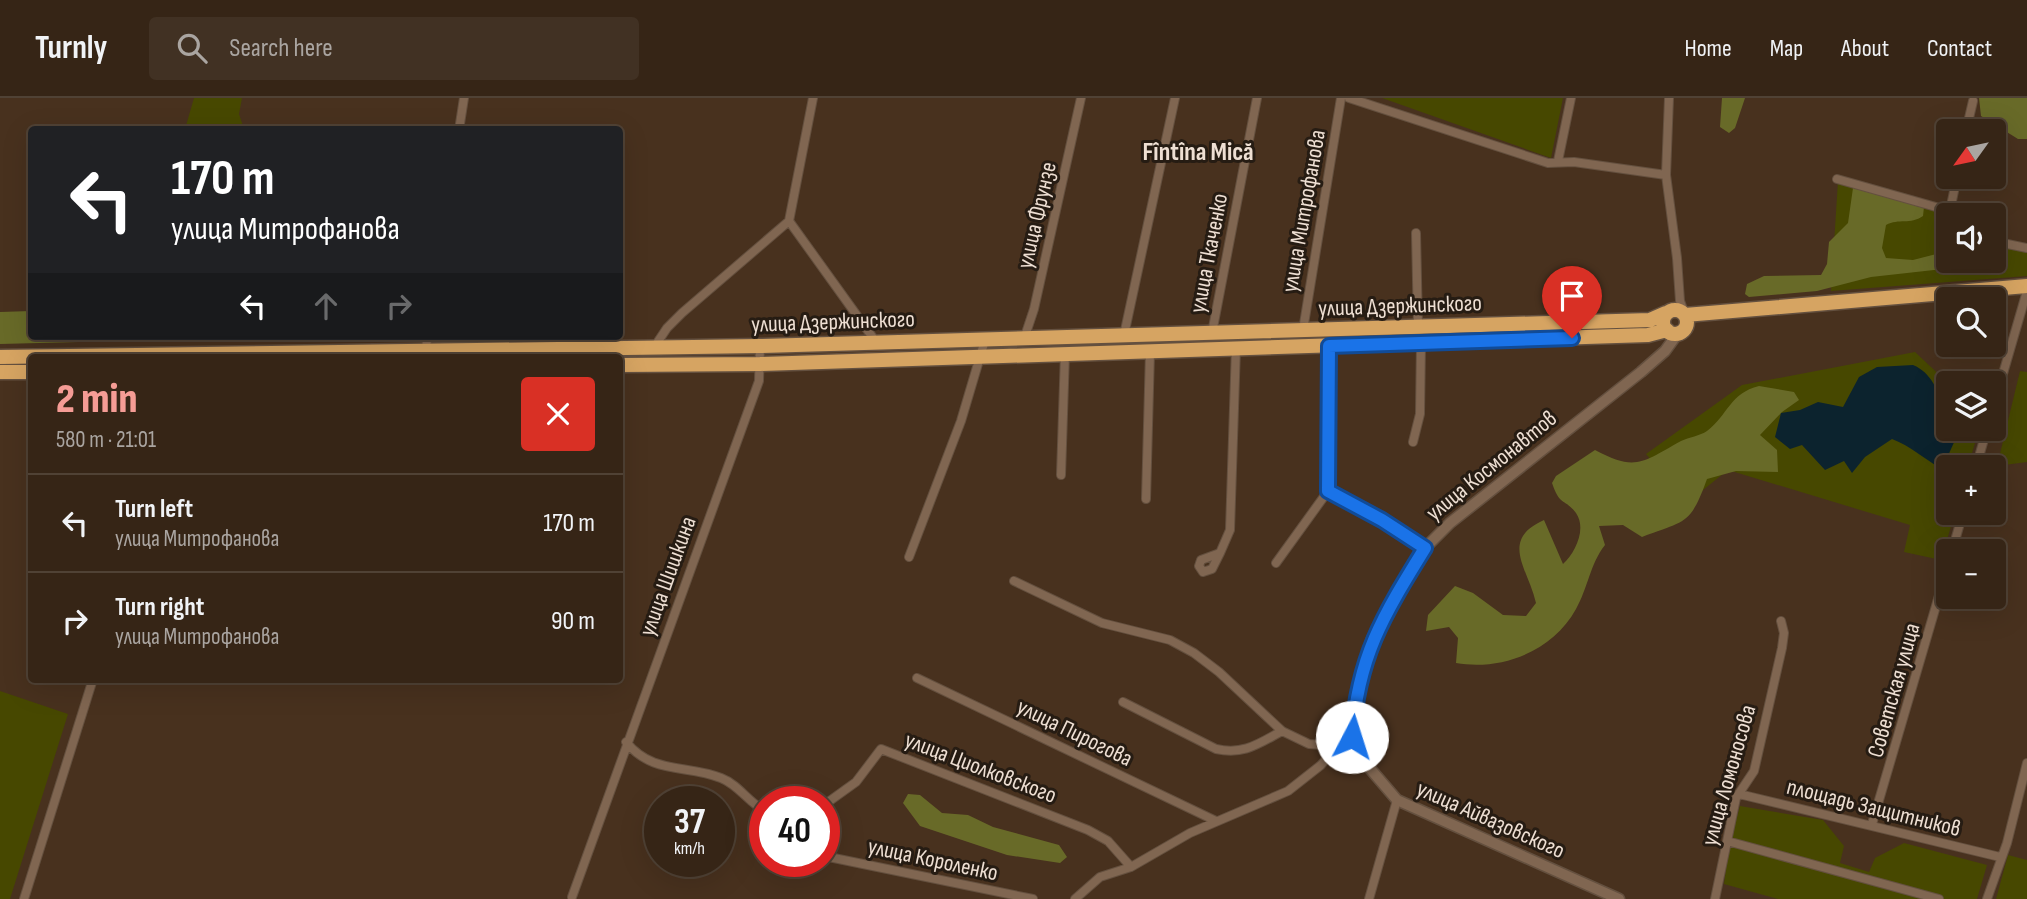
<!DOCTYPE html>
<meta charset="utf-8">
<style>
:root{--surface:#362516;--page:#413123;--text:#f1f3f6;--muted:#aaa5a1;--line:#504235;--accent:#f59c95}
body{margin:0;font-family:"Sofia Sans Condensed",sans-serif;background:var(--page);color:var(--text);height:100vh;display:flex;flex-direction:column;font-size:26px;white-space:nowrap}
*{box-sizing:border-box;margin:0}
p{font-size:23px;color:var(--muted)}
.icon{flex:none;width:38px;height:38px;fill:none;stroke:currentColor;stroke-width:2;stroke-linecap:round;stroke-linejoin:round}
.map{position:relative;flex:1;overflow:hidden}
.side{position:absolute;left:28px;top:256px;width:595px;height:329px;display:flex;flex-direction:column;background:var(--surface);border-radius:7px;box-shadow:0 7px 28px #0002,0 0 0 2px var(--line)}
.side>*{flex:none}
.top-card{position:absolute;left:28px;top:28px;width:595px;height:214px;border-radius:7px;box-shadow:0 7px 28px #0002,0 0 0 2px var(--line);background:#202124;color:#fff;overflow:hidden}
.needle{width:46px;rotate:237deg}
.fabs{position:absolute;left:1936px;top:21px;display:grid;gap:14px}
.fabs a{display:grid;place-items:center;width:70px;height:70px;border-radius:7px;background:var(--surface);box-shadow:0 7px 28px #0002,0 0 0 2px var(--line);font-size:35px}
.speed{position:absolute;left:644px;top:688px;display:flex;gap:14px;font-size:35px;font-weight:700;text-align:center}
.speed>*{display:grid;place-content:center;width:91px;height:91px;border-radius:50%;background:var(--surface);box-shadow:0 7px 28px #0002,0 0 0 2px var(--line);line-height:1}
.speed small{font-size:18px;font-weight:400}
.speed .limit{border:10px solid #d22;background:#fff;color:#111}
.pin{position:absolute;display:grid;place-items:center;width:60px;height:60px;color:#fff;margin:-72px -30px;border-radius:50% 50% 50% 0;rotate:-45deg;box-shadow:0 0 7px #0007}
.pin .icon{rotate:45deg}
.me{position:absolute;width:77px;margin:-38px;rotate:5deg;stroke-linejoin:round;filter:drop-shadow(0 0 5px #0008)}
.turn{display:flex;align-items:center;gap:24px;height:147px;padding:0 28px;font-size:32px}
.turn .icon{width:91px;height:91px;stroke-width:2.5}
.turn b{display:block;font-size:49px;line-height:60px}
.lanes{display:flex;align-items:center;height:66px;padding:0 28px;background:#0003;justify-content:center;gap:35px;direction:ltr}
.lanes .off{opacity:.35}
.round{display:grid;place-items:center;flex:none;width:74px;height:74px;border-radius:7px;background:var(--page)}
.headline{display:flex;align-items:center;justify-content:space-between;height:119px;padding:0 28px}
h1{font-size:42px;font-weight:800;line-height:52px;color:var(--accent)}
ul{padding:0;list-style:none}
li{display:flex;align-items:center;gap:21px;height:98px;padding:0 28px;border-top:2px solid var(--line)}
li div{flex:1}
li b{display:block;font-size:26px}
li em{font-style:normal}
header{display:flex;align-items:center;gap:42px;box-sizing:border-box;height:98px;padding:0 35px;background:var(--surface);border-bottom:2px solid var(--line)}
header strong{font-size:33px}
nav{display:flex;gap:38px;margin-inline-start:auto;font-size:24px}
.search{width:490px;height:63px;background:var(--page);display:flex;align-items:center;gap:18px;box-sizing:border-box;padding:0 24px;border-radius:7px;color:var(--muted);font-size:26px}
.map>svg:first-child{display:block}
</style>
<header>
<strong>Turnly</strong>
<div class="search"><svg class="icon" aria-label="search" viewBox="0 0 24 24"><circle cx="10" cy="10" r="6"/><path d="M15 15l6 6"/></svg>Search here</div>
<nav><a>Home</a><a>Map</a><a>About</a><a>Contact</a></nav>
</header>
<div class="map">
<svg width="2027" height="801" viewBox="0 0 2027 801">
<rect width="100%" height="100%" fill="#48311e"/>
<!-- green -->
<path fill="#474800" d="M194,0H242L239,16L244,31H185Z
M1382,0H1563L1551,60Z
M1838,83L1943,114V131L1948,132V163H1993V141L2027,147V178L1831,193Z
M1915,254L1947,284L1956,285H1948V331H1979L1968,369H1948V415H1955L1941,462L1904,454L1910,427L1728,372L1688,404L1646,356L1742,287Z
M2020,273L2027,274V364L1997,368Z
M0,593L68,616L10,801H0Z
M1740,708L1823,722L1844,748L1840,765L1869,774L1875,760L1904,745L1987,767L1977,801H1778L1724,786L1729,748Z
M2008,757L2027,762V801H1996Z"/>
<!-- forest -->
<path fill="#686a28" d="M1722,0H1745L1735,30L1729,35L1720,29Z
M1979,0H2027V41H2018L1981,18Z
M1857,87L1924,109L1923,118C1910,127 1899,120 1886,127L1882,150L1886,160L1913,162L1948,153V163H1959L1961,169L1871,179L1817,193L1749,199L1745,196L1747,186L1764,178L1821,177L1827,166L1829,144L1848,125L1853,90Z
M31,213L32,238H321L0,246V214Z
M1759,288L1794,294L1799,302L1782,314L1760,337L1777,352L1778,374L1736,373L1707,381C1690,428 1686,422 1642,439L1623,427L1599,428L1605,447C1590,466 1588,490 1576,511C1553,553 1502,573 1456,565L1458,540L1449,529L1426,533L1428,517L1455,488L1473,495L1503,517L1526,518L1536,505C1528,470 1499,442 1544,422L1563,466C1575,455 1587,431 1576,415C1565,400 1560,409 1552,385L1556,378L1595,352C1636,374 1643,364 1681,343C1689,339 1700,338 1707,333C1728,317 1730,295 1759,288Z
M908,696L920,697L942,715L968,717L993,729L1059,747L1067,759L1060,765L1007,757L920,728L903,705Z"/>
<!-- water -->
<path fill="#0c232e" d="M1913,267C1932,275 1937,292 1944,310L1948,312V331H1960L1942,371C1924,361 1911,348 1892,341L1865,359L1852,375L1844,363L1825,372L1802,347L1790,351L1775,339L1781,315L1800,312L1818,304L1843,309L1859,279L1877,269Z"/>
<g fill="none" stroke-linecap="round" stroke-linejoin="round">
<defs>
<path id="street" d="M1349,0L1548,65L1574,64L1666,77
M1669,0L1666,77L1677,160L1680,203L1685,217
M459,32L464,0
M1966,33L1973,3
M1558,63L1571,0
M1837,81L1950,113
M1949,117L1957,79
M789,123L813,0
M1416,135L1418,229
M1993,143L2027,150
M1303,232L1341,0
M1212,235L1257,0
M1124,237L1175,0
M1024,241L1034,211L1081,0
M655,248L667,230L682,215L789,123L876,244
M1329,248L1328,393L1425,450
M425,253L428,238
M1993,310L2027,193
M1413,344L1420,316L1421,245
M1976,369L1987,331
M1061,377L1065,255
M1146,401L1150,254
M1952,453L1963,415
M1220,455L1212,471L1203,474L1199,468L1201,462L1220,455L1230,432L1236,249
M909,459L961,323L985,242
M1276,465L1328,393
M1014,483L1102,525L1170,542L1194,555L1219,574L1282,633L1309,646L1337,648
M917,580L1216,723
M1123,604L1216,651C1244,657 1258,646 1282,633
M626,644C653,677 686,666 721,680C739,687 748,704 765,713
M1739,696L2000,759
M824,707L856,684L881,651L1088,732L1108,743L1131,769
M1872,726L1948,467
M1727,743L1939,801
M824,758L1033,801
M572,799L759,283L760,248
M24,801L93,581
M1075,801L1100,779L1131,769L1190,735L1288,693L1321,667L1337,648L1352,639
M1369,801L1397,702
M1715,801L1736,700L1754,673L1782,550L1784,535L1781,523
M1987,801L2007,745L2027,665"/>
<path id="secondary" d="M1619,801L1397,702L1361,660L1352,639L1357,593L1372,541L1425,450L1450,425L1641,274L1665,253L1678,235"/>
<path id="highway" d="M1663 224a12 12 0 1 1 24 0a12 12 0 1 1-24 0Z
M1685,217L2027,188
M0,259L760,248L1650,222L1666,215
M620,267L760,266L1648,237L1667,232
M0,274H32"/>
</defs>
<!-- street casing -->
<use href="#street" stroke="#64503f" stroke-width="10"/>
<!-- secondary casing -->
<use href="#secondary" stroke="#64503f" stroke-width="13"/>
<!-- highway casing -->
<use href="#highway" stroke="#64503f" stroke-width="17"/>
<!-- street -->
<use href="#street" stroke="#806651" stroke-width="8"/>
<!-- secondary -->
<use href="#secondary" stroke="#806651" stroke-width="10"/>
<!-- highway -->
<use href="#highway" stroke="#d6a462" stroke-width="14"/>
</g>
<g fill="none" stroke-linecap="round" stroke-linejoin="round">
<defs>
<path id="route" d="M1352,639C1358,558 1383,518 1425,450L1382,422L1328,393L1329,248L1572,240"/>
</defs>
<!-- route casing -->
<use href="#route" stroke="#114b97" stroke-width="18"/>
<!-- route -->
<use href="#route" stroke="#1a73e8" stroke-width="12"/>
</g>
<g text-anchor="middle" stroke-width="6" stroke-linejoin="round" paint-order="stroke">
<!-- street labels -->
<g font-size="23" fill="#eedfd3" stroke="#261c13">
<text transform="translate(1303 113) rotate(-80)" y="8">улица Митрофанова</text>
<text transform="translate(1036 117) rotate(-77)" y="8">улица Фрунзе</text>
<text transform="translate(1208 155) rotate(-79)" y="8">улица Ткаченко</text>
<text transform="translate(1400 207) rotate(-2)" y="8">улица Дзержинского</text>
<text transform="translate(833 223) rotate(-2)" y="8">улица Дзержинского</text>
<text transform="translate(1491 367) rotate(-39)" y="8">улица Космонавтов</text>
<text transform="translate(667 478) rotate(-70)" y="8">улица Шишкина</text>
<text transform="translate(1893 592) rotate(-74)" y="8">Советская улица</text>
<text transform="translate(1075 634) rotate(26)" y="8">улица Пирогова</text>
<text transform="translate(981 669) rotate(21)" y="8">улица Циолковского</text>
<text transform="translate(1728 677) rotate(-74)" y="8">улица Ломоносова</text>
<text transform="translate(1874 709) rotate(14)" y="8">площадь Защитников</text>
<text transform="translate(1491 721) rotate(24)" y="8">улица Айвазовского</text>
<text transform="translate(933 761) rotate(12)" y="8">улица Короленко</text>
</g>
<!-- quarter labels -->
<g font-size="26" font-weight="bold" fill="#eedfd3" stroke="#261c13">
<text x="1198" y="62">Fîntîna Mică</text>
</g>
</g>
</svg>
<div class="fabs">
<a><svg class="needle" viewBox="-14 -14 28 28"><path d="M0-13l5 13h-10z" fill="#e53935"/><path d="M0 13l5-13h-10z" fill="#aaa5a1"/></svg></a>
<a><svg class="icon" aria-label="sound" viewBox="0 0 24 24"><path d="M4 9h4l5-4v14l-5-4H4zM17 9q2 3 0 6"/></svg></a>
<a><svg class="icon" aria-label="search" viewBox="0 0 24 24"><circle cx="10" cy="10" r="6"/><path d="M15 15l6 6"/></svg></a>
<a><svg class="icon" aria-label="layers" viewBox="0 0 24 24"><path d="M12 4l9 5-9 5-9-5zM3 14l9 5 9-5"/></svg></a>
<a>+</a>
<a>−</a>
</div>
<div class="speed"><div>37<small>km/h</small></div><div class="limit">40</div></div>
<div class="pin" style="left:1572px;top:240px;background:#d93025"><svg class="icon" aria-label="arrive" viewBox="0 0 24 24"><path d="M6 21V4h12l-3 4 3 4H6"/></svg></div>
<svg class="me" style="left:1352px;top:639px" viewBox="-20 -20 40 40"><circle r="19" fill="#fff"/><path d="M0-13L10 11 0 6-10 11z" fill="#1a73e8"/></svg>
<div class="top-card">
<div class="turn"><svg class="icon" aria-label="left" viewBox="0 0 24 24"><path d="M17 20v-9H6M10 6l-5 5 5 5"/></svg><div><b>170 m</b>улица Митрофанова</div></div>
<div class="lanes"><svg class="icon" aria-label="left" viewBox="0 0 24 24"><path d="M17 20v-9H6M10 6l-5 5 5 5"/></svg><svg class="icon off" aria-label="ahead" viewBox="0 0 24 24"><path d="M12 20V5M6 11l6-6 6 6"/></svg><svg class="icon off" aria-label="right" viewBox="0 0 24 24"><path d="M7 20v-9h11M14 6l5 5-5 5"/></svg></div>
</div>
<section class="side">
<div class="headline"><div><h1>2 min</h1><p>580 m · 21:01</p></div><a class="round" style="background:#d93025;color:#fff"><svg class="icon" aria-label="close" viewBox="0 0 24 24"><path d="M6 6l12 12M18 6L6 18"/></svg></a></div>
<ul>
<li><svg class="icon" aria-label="left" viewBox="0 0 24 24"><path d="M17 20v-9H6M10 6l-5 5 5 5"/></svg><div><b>Turn left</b><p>улица Митрофанова</p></div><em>170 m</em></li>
<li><svg class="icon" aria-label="right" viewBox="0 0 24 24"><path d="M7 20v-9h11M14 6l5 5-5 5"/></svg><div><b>Turn right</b><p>улица Митрофанова</p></div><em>90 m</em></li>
</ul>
</section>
</div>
